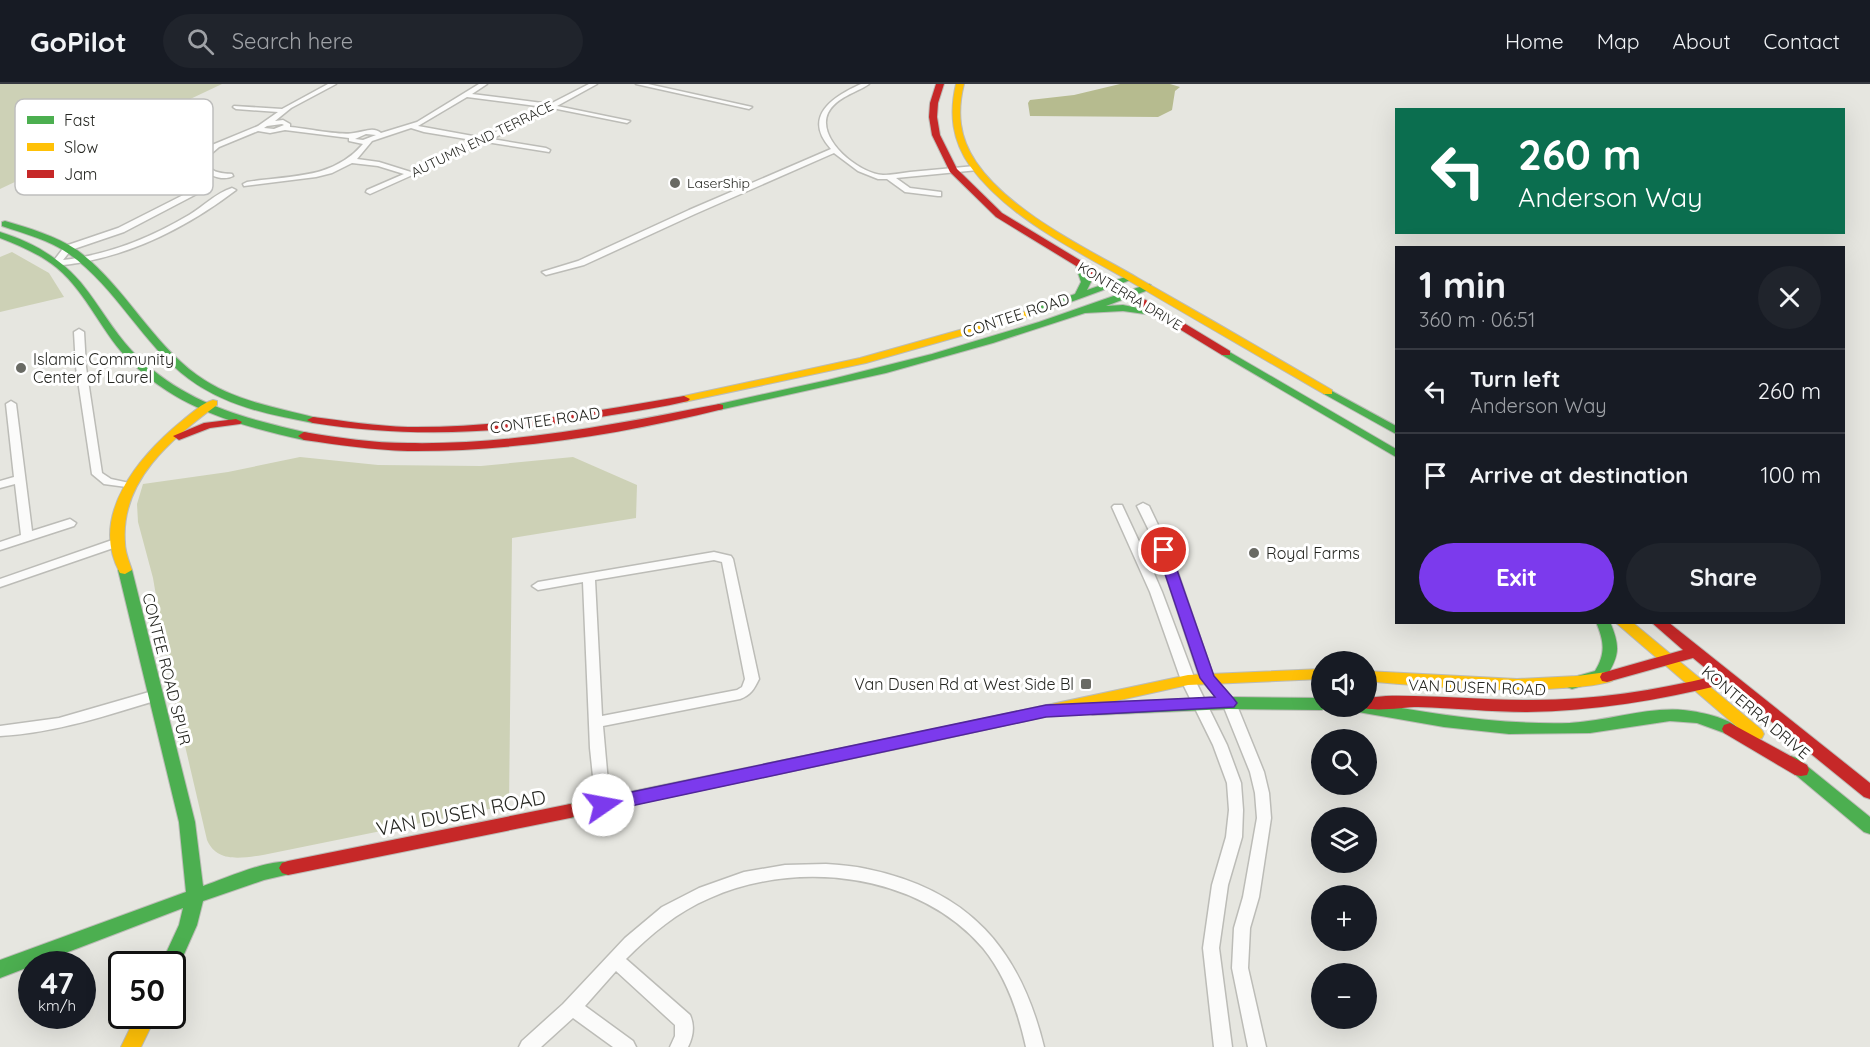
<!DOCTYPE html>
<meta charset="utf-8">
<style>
:root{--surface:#171b24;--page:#20242c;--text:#f1f3f6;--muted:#9ea1a6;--line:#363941;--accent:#7c3aed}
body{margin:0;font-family:Quicksand,sans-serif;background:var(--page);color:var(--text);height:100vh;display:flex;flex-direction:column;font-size:22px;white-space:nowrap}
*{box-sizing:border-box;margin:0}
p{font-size:20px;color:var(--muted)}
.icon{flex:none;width:33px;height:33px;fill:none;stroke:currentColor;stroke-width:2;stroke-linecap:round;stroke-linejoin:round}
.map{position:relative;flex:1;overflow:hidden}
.side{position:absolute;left:1395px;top:162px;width:450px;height:378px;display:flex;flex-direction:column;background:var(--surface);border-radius:0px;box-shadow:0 6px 24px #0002}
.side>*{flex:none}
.top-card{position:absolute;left:1395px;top:24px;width:450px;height:126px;border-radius:0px;box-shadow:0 6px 24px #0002;background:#0b6e4f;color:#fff;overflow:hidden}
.fabs{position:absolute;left:1311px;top:567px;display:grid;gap:12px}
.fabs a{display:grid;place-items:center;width:66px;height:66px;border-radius:50%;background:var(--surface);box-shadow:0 6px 24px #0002;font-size:30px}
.speed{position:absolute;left:18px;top:867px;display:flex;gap:12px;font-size:30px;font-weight:700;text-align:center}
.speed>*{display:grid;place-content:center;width:78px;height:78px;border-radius:50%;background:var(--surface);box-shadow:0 6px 24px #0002;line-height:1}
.speed small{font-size:15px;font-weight:400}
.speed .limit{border:3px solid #111;border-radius:9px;background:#fff;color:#111}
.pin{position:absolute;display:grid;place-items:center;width:51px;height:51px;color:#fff;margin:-26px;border:3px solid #fff;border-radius:50%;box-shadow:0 2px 6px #0007}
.me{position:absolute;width:66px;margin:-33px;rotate:78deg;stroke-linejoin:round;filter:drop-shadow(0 0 4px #0008)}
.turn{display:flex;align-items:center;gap:21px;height:126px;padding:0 24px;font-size:27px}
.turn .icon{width:78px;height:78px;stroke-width:2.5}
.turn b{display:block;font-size:42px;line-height:51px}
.round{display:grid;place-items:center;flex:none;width:63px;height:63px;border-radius:32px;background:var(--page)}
.overview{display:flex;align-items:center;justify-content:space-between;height:102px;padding:0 24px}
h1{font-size:36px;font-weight:700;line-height:45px}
.cta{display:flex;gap:12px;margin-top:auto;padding:12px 24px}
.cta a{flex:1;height:69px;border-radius:36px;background:var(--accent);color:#fff;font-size:24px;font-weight:700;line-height:69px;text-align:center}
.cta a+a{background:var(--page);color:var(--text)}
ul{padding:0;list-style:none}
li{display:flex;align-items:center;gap:18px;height:84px;padding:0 24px;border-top:2px solid var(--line)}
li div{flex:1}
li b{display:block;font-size:22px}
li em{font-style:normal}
header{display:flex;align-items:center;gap:36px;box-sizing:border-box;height:84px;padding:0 30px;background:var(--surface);border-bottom:2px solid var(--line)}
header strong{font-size:28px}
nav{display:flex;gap:33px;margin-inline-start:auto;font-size:21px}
.search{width:420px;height:54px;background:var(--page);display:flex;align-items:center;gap:15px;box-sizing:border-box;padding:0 21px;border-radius:33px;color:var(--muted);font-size:22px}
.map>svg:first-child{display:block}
</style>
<header>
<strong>GoPilot</strong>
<div class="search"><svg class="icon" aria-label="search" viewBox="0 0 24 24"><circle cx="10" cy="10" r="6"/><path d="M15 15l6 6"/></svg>Search here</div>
<nav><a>Home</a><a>Map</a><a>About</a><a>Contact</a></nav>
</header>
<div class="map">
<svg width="1870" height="963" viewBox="0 0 1870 963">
<rect width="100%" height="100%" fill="#e6e6e0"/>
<!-- green -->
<path fill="#cdd1b6" d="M0,0H222L0,105Z
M12,168L49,189L64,213L0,228V173Z
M300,373L378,381L481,382L573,373L637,401L636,434L512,454L509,721L263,771C241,774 217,779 207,756L172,606L153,494L138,438L137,420L143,400L228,388Z"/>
<!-- water -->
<path fill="#b6bb8f" d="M1120,0H1170L1180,3L1175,7L1172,26L1158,33L1030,32L1028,19L1030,16L1074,11Z"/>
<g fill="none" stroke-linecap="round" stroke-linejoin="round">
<defs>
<path id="street" d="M328,0H336L291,24L275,37L283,36L290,40V43C306,44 339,52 354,49C364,48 373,42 381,49L417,38L479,0H487L472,10L550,20L589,0H597L557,22L630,37L627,39L552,24L492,55L546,64L550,66L549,68L486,58L370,110L366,108L367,106L404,90L378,82L352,79L332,89L316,93L244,102L243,100L247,98C290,91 332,96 363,60L349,57V54L285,46L270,49L258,47L219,63L205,75C209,89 220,89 232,90L233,92C224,97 211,92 203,87L138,102L122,103L84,96L88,94L122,99L138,98L200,83L197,75L208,64L164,59L160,57L164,55L212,61L258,42L278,28L236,25L233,23L234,22L282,25ZM467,13L544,23L484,54L418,42ZM282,40L284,41L274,45L264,44L267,42ZM411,44L424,48L478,57L411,88L379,78L357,75L372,57ZM366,50L376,51L363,56L355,55Z
M636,0H648L752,23L749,25Z
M861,0H869C856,9 836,13 828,29C816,55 859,90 883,91C892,91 901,89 910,88C932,86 953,84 975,82L979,84L978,86L896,94L910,104L941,108V112H938L905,108L887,95H878L858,87L834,69L695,130L584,181L546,191L542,188L578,177L689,126L831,65C802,33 832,13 861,0Z
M203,101L210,103L124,148L71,166L63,176C108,171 150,154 189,131C204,122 216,109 232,104L236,106C190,141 136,169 78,179C70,180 58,183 52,179L65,162L118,144Z
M79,245L84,248L86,283L102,389L111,395L134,400L136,402L134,404L104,400L92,390L76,283L74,248Z
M11,317L16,320L32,447L70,435L76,439L74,442L0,466V458L21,451L15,400L0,404V397L14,393L6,320Z
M1143,419L1149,422L1170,466L1213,592L1236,619L1264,688L1269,709L1271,734L1259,813L1250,844L1248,884L1266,963H1248L1232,884L1234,844L1243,813L1257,734L1255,709L1250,688L1223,621L1200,594L1159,470L1146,471L1162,508L1195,596L1227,661L1241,699L1243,726L1242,753L1228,801L1219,864L1232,963H1214L1203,864L1212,801L1226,753L1229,726L1227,699L1213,661L1181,596L1150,508L1112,423L1114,421H1122L1142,464L1157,463L1137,422Z
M118,454L122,455L124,458L122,461L0,503V495Z
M714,468L731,472L733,475L759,595C754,605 751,611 740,615L603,642L610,721L608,725L603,727L598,725L596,721L590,664L583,498L538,506L532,502L538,498ZM714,476L722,478L745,595L742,603L737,606L602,632L595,496Z
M156,606L161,607L163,611L161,615C108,631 56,649 0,652V642L59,634Z
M826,780C840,781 854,782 867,785C969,806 1020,865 1044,963H1026C1018,927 1006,892 983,864C919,789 797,775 710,814C677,828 651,850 626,875L690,931C695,942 693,953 688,963H670L675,952V941L616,887L585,922L633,957L636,963H613L573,934L541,963H519L522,957L563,920L625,854L662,823L699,804L744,788L785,781Z"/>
<path id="fast" d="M5,137C29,144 56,152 77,166C124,201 150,257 197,291C233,317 275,323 317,334L319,336L313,339C270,331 225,322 189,295C142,260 117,204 69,170C49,156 25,150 2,142V138Z
M0,148C36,159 67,178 89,209C105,231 119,255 139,274C189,321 244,334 308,349L310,352L304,356C240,342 178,325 131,278C102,250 88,210 57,184C40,170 20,162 0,154Z
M1081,180L1086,183L1091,198L1087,206L1131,191L1136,194L1038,230H1030V226L1075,210L1081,198L1076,183Z
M1148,200L1151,201V205L1106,222L1123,221L1148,226L1152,227V231L1123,227L1085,229L993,259L886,289L719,326L713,323L719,320L828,296L932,270L1039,238Z
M1226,266L1396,365V373L1222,271V267Z
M1328,305L1396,342V350L1324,310L1322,308Z
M125,482L132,486L195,738L203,802C224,795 274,772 294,779L297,784L294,789L264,796L203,817L197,841L177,886L172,888V880H161L179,841L183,824L0,894V876L186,808L179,738L118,486Z
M1596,538H1610C1621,564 1619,572 1605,595L1572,605L1567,603L1564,599L1567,595L1595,587C1606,569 1604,557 1596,538Z
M1229,613L1322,614V622H1328L1322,626L1229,625L1093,631L1088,629L1085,625L1088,621L1093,619Z
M1366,618C1434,630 1501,641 1570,639C1608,637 1646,623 1683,626C1696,627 1732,634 1738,645L1736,649L1730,651L1697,639L1670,637L1590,649L1509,650L1444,643L1358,628L1353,626L1351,622H1366Z
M911,650L917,652L919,656L917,660L911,662L570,734L564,732L562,727L564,722L570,720Z
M1791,672L1797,674L1870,733V750L1864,748L1785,682L1783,678L1785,674Z"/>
<path id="slow" d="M956,0H964C957,28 959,53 976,78C1010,128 1086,164 1138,194C1203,231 1267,268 1332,306V310H1324C1260,273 1196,236 1131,198C1076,166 1009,135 970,82C952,56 949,30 956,0Z
M1034,225L1038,226V230L866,279L684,318L678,315L684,312L860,274Z
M213,316L217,317V321C172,355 120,396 125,459C125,468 129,477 132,486L125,490L120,489C88,431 140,371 183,336C192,329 202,319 213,316Z
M1615,538H1632L1762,646L1764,650L1762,654L1756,656L1750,654Z
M1322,585V595L1188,601L911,662L905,660L903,656L905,652L911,650L1188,591Z
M1366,587L1517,595L1577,592L1607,588L1612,589L1614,593L1612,597C1596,602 1578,603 1562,604C1497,609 1431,603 1366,597Z
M136,932H156L141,963H121Z"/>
<path id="jam" d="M936,0H944L938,19L937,33L940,51L957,85L1002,129L1230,267V271H1222L996,133L950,88L932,51L929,33L930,19Z
M684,312L690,315L688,317C663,323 637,327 612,331C510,349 415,355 313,339L307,336L313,333C345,337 376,342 408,343C501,344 593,328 684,312Z
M719,320L723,321V325C624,350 510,368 408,367C373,366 339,361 304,356L298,352L304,348C339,354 373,359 408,359C513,361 617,340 719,320Z
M236,335L242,338L240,340L210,344L179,356L173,352L204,339Z
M1651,538H1668L1870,699V715L1864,713L1725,600C1660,616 1594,627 1527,628C1491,628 1454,624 1418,623C1404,623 1369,629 1360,622H1366V614L1386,612C1432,611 1478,616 1524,616C1588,617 1653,607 1715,592L1693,574L1607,598L1602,597L1600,593L1602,589L1683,566Z
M1730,639L1807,681L1809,686L1807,691L1801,692L1795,691L1724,649L1722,645L1724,641Z
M570,720L576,722L578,727L576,732L570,734L288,791L282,789L279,784L282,779L288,777Z"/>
</defs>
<!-- street casing -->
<use href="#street" stroke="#bcbcb7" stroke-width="3"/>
<!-- fast casing -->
<use href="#fast" stroke="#bcbcb7" stroke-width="2"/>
<!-- slow casing -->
<use href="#slow" stroke="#bcbcb7" stroke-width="2"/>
<!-- jam casing -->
<use href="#jam" stroke="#bcbcb7" stroke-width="2"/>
<!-- street -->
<use href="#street" fill="#fbfbfa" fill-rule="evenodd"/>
<!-- fast -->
<use href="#fast" fill="#4caf50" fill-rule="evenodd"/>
<!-- slow -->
<use href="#slow" fill="#ffc107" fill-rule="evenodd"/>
<!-- jam -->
<use href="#jam" fill="#c62828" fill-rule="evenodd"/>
</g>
<!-- route -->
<path fill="#7c3aed" stroke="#51269a" stroke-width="1.5" d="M1164,462L1170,466L1214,592L1234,615L1237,619L1234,623L1046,633L603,728L597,726L595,721L597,716L603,714L1046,621L1215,613L1200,594L1157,466Z"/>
<!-- markers -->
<g fill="#696a64" stroke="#fff" stroke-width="2">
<circle cx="675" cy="99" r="6"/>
<circle cx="21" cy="284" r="6"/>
<circle cx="1254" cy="469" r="6"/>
<rect x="1080" y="594" width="12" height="12" rx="3"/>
</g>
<g text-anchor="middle" stroke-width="6" stroke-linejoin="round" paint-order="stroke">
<!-- far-street labels -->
<g font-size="14" fill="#262722" stroke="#fff">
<text transform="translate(482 55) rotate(-26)" y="5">AUTUMN END TERRACE</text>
<text transform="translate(1130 212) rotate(31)" y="5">KONTERRA DRIVE</text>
</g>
<!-- far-poi labels -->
<g font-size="14" fill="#262722" stroke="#fff" text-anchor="start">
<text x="687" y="104">LaserShip</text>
</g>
<!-- street labels -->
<g font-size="16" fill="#262722" stroke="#fff">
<text transform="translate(1016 231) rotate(-18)" y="6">CONTEE ROAD</text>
<text transform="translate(545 336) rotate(-8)" y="6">CONTEE ROAD</text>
<text transform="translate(167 585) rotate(76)" y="6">CONTEE ROAD SPUR</text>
<text transform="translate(1477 603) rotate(2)" y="6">VAN DUSEN ROAD</text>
<text transform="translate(1756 628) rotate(40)" y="6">KONTERRA DRIVE</text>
</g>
<!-- poi labels -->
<g font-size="16" fill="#262722" stroke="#fff" text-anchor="start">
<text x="33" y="281">Islamic Community<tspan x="33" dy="18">Center of Laurel</tspan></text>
<text x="1266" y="475">Royal Farms</text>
<text x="1074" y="606" text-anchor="end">Van Dusen Rd at West Side Bl</text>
</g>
<!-- near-street labels -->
<g font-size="20" fill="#262722" stroke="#fff">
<text transform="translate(461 729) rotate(-11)" y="7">VAN DUSEN ROAD</text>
</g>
</g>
<!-- legend -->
<rect x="15" y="15" width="198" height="96" rx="9" fill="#fff" stroke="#bebebd" stroke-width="1.5"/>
<rect x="27" y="32" width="27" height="8" fill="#4caf50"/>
<rect x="27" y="59" width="27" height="8" fill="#ffc107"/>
<rect x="27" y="86" width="27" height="8" fill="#c62828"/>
<g font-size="16" fill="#262722">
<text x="64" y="42">Fast</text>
<text x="64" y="69">Slow</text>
<text x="64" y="96">Jam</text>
</g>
</svg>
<div class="fabs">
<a><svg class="icon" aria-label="sound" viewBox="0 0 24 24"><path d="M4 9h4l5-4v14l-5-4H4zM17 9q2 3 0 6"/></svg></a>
<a><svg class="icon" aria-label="search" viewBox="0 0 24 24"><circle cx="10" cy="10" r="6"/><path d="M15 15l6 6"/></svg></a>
<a><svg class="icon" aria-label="layers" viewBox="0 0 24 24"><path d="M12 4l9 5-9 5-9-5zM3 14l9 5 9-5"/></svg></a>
<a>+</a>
<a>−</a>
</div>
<div class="speed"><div>47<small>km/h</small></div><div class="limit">50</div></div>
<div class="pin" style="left:1164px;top:466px;background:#d93025"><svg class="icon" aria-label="arrive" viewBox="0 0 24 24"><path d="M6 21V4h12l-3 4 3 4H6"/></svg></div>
<svg class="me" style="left:603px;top:721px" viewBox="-20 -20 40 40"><circle r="19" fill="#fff"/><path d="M0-13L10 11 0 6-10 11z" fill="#7c3aed"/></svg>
<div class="top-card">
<div class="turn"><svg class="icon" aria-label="left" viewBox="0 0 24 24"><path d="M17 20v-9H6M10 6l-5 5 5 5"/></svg><div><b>260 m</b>Anderson Way</div></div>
</div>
<section class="side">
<div class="overview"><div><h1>1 min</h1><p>360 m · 06:51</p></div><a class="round"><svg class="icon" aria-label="close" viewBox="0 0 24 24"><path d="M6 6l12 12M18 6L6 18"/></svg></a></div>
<ul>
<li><svg class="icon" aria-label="left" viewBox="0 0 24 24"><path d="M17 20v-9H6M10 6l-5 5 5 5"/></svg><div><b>Turn left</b><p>Anderson Way</p></div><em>260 m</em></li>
<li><svg class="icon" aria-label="arrive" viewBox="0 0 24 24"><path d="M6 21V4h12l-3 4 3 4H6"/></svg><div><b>Arrive at destination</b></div><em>100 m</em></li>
</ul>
<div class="cta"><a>Exit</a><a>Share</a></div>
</section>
</div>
